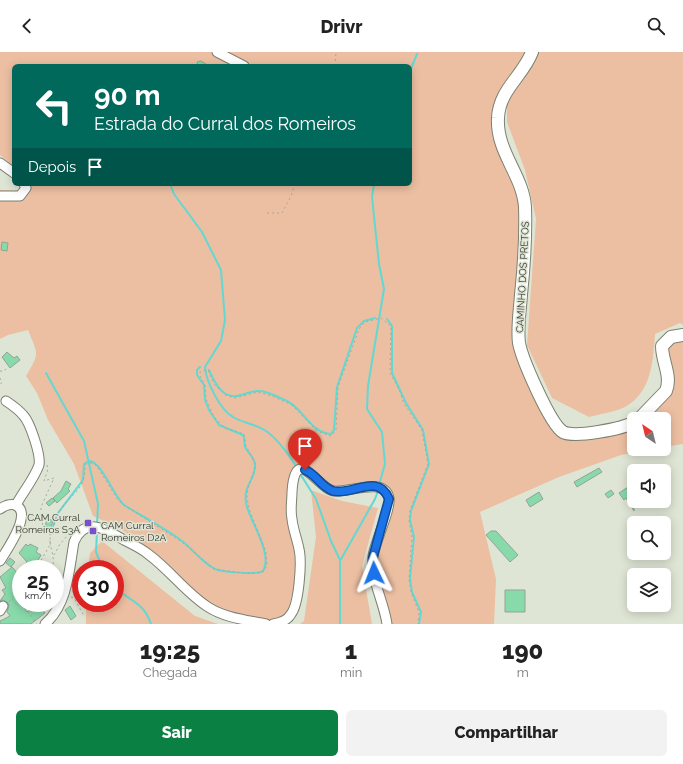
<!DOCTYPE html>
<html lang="pt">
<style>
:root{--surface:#fff;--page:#f2f2f2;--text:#222;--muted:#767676;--accent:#0b8043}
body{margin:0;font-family:Raleway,sans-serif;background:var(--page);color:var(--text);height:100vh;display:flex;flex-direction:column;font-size:15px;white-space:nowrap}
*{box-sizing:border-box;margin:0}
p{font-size:13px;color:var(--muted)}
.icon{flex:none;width:22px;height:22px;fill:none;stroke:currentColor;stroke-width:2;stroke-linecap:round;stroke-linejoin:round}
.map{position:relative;height:572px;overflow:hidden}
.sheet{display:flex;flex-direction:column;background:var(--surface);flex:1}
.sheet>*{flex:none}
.top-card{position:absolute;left:12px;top:12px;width:400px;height:122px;border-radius:6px;box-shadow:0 2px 10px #0003;background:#00695c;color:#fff;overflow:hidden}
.needle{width:26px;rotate:325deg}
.tools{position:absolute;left:627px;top:360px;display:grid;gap:8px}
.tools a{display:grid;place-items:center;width:44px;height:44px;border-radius:6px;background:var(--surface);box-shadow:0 2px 10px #0003;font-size:20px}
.speed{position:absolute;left:12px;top:508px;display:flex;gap:8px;font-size:20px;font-weight:700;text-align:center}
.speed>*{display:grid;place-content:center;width:52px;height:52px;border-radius:50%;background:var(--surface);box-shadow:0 2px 10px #0003;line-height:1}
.speed small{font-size:10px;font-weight:400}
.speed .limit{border:6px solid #d22;background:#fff;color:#111}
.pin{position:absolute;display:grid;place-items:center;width:34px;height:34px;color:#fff;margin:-41px -17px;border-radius:50% 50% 50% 0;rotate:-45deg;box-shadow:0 0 4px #0007}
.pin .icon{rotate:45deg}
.me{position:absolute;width:44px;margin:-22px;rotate:358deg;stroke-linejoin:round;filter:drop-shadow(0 0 3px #0008)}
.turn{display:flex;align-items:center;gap:14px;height:84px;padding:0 16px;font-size:18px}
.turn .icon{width:52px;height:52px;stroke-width:2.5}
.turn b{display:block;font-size:28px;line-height:34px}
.then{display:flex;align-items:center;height:38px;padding:0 16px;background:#0003;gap:8px;font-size:15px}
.eta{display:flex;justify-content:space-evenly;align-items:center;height:68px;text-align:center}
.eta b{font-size:24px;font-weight:800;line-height:28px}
.action{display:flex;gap:8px;margin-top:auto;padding:8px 16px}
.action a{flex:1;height:46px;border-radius:6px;background:var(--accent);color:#fff;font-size:16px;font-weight:800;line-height:46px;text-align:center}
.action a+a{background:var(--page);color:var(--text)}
header{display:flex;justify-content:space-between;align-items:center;height:52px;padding:0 16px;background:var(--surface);font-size:18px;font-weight:800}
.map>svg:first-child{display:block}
</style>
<header><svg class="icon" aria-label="back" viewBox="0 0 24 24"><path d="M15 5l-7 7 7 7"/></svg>Drivr<svg class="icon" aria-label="search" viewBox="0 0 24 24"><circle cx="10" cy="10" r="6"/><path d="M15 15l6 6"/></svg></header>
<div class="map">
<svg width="683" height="572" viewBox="0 0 683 572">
<rect width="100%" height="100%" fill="#dfe5d4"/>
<!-- green -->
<path fill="#ecbfa2" d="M0,0H683V273L680,271L655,282C653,309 652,340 625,355C615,360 600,362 589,365L552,346L527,293L536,167L525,118L507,70V39L498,67L523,140V305L568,382L634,368V397H654L621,403L559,425L480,460L496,527L494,572H387L373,505L388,456L383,436L334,439L312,421L291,422L289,426L286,454L294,497L296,524L288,560L273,570C251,565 227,561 207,549C184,535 168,513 148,496C132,483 112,472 93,464L74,412L48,368L37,341L26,324C40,300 38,303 28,278L8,283L0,287V138L21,139L26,132H410V14H14V115L0,103Z
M683,283V392L664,395V367H635L666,339V289Z
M311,438L342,449L378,456L362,514L372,572H300L304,569L316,485Z
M102,489L195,564L218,572H86V551H115V517H88L90,501Z"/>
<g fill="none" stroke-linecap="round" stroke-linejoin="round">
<!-- stream -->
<path stroke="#62d8d3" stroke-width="2" d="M410,19L417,2
M170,132L174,142L202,180L221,218L225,268L221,289L205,315C206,329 220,358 233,365C243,371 256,372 266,379C279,388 289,403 297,416
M374,132L372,145L379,212L384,237L368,334L367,357L382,380L385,412L379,433
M387,267L392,274V321L406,351L423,378L429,412L411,459L410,468L414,485L410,527L412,540L421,560L419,572
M209,318C215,331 223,349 241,343C247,342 253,338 259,339C268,339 277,345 285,348C303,355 310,381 331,382L334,378L337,335L357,276L364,269L375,266
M46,321L84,389L98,452L97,473
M90,409C103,412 113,443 124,453C143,465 163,475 182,489C193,497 202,511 215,517C223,520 256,523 263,519C273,503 252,472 247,455C241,435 255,429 255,414C256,407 248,401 245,395C244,391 245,387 243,383L219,373L209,358L205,348L204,333L197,323V318L200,315
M299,420L316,447L331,489L340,508
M52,477L58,461L83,428L84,412L87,410
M97,479L96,500L103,517
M115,535C130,550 143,549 151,572
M340,572V509L375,447L378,439"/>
</g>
<!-- building -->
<path fill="#88daaa" stroke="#93a398" d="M201,9L209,14H198L197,10Z
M2,190L8,191L7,199L1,198Z
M7,300L14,306L17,304L20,308L10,316L2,305Z
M599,416L602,420L577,435L574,430Z
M66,429L71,432L68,437L70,439L57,451L53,446L61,439Z
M634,431V449H640L634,453V459L626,446L624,448L619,441Z
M611,438L614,442L608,446L605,442Z
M539,440L543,447L530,455L526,448Z
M52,446L55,449L49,454L46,451Z
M641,449H653L644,454Z
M47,467L53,468L51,476L45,475Z
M491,479H496L518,503L510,510L486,483Z
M26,492L28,494L30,492L38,496L36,500L41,503L37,510L45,517H23L27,510L19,501Z
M10,506L15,510L11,515L6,511Z
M12,515L21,525V551L27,560L39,551L41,554L40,555L45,561L31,572H0V569L10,564L7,560L9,554L8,551L3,548L0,549L5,542L2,538L6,536L0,525Z
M505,538H525V560H505Z
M70,554L76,564L71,568L65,558Z"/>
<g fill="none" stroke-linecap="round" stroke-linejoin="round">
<defs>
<path id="minor" d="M217,0L244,14
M0,111L14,121
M0,144H20L26,136L24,132
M6,349C12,353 18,357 23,363C30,370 41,403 39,413C34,427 23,440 16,453
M0,457C4,454 9,451 15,453C34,460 6,499 0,509
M0,559L3,554
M45,572C68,552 69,518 74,490C85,463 107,478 124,488C132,492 141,496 148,502C170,518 185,540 208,555C225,566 247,568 266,572
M273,572C279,571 288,568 291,562C299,552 302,510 299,497C297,487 293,477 292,467C290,458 292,449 292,440C295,390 318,437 334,439C349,441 384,424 389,446C391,457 375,490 373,504C370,526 384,550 387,572"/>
<path id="major" d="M532,0C523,24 499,38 498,66C496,100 523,123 525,155C526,184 524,214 521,243C520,258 517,276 519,291C522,307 550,372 563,380C574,386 623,377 634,370
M639,367L666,339C672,324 662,310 662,294L671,285L683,283"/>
</defs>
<!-- minor casing -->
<use href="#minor" stroke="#7b8071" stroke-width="11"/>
<!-- major casing -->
<use href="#major" stroke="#7b8071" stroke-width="14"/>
<!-- path -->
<path stroke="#a4a99c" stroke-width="1" stroke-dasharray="2 3" stroke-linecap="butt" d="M335,14L336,0
M267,161H282L291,144L295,132
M0,319H4L8,315
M0,326L2,330L0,333
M47,413L48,417L44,429L54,426L41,455V464L44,480L51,483
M54,503L60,492L70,481
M36,517L50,493V487
M52,517C56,506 50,498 50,487C51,480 55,470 58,463C67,442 86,442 85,413C89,410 93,410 97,414L118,448L124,453L182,490L214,517L242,521H262L267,514L266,500L249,457L247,445L248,436L256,413L246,394L244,382L225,376L214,365L206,347L205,333L200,324V320L205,318H208L214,332L225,343L235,346L258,340L272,344L292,353L317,379L331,384L336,378L338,335L359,277L365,270L381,266L391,274L390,321L399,337L404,352L422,378L428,412L410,458L409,468L412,485L409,527L411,540L419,560L418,572
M71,545L74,546L84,564
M12,547L18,554L21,551
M9,550L21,535
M22,551L37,572"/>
<!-- minor -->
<use href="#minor" stroke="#fff" stroke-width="9"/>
<!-- major -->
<use href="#major" stroke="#fff" stroke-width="12"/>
</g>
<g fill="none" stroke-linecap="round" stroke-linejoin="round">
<defs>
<path id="route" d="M305,418C316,422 321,435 333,439C352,444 378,420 389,447L373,505L374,521"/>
</defs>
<!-- route casing -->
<use href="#route" stroke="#114b97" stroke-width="10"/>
<!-- route -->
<use href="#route" stroke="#1a73e8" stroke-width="7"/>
</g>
<!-- markers -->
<g fill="#7851ca" stroke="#dfe5d4" stroke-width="1.5">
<rect x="84" y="467" width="8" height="8" rx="2"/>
<rect x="89" y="475" width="8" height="8" rx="2"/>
</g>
<g text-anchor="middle" stroke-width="3" stroke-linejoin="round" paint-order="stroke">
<!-- street labels -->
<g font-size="10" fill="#353831" stroke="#dfe5d4">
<text transform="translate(522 225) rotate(-87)" y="4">CAMINHO DOS PRETOS</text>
</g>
<!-- poi labels -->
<g font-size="10" fill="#353831" stroke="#dfe5d4" text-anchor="end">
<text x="80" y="469">CAM Curral<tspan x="80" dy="12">Romeiros S3A</tspan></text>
<text x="101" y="477" text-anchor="start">CAM Curral<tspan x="101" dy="12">Romeiros D2A</tspan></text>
</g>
</g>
</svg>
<div class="tools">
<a><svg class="needle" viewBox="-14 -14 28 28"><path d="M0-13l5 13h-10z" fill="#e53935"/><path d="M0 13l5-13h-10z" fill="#767676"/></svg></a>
<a><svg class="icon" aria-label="sound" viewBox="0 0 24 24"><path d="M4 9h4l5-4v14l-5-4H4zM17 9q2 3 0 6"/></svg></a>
<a><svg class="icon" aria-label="search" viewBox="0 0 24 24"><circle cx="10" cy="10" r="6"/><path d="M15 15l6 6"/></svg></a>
<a><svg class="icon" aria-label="layers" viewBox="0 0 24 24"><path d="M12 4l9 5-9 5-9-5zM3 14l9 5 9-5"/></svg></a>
</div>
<div class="speed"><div>25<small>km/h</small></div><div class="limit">30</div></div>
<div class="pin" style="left:305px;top:418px;background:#d93025"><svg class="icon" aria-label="arrive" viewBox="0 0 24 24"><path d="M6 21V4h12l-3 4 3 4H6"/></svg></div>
<svg class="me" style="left:374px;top:521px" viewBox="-20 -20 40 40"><path d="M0-17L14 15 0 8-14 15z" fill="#1a73e8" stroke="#fff" stroke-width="4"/></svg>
<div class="top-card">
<div class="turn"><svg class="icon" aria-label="left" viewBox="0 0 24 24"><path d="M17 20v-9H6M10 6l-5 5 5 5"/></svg><div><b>90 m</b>Estrada do Curral dos Romeiros</div></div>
<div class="then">Depois<svg class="icon" aria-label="arrive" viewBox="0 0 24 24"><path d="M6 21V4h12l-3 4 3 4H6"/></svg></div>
</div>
</div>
<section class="sheet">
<div class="eta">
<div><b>19:25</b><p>Chegada</p></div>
<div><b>1</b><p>min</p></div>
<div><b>190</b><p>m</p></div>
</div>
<div class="action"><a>Sair</a><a>Compartilhar</a></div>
</section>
